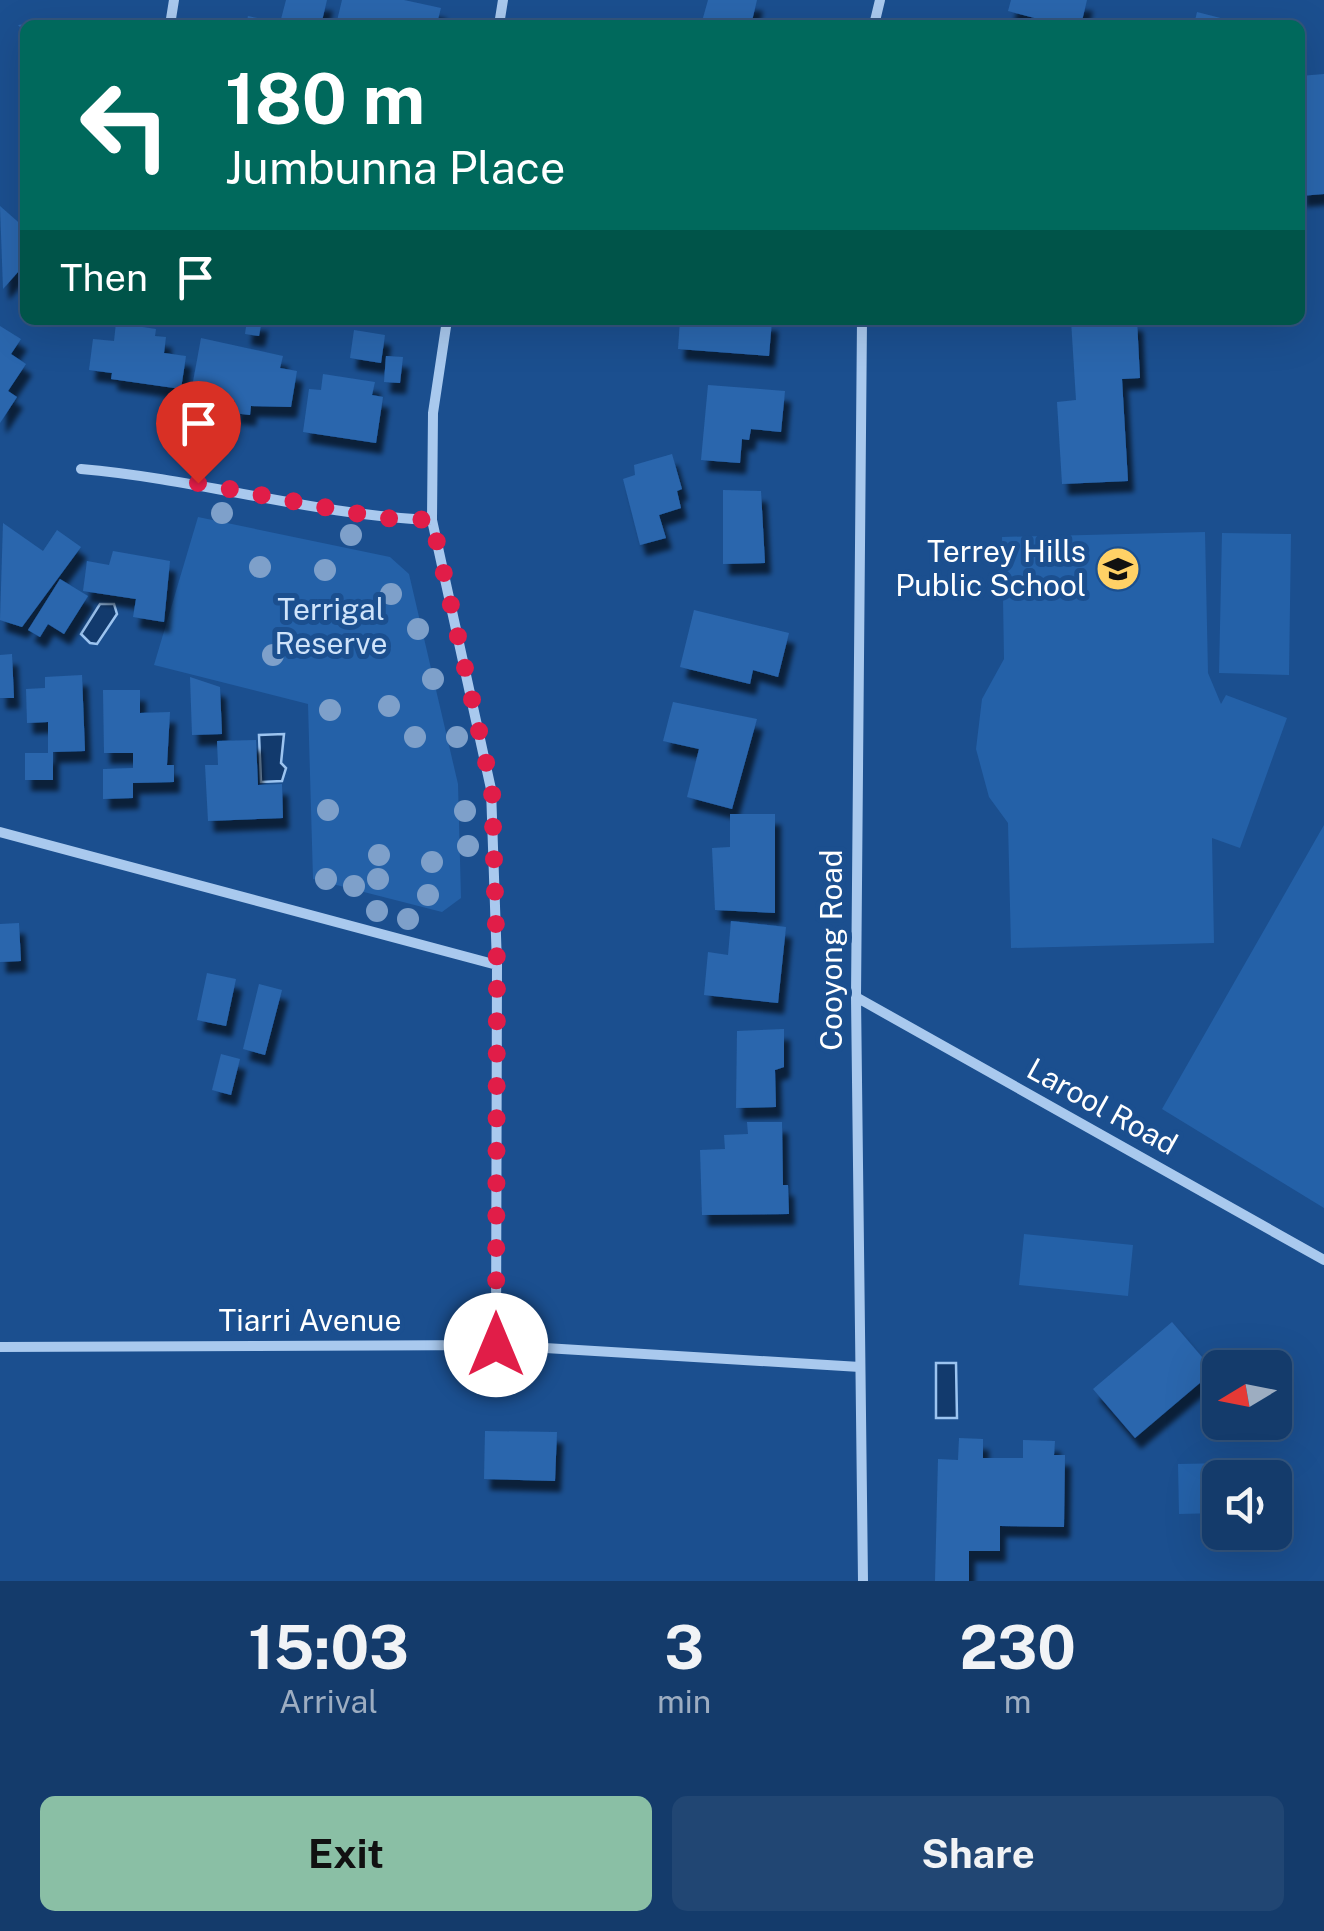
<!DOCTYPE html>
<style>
:root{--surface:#143b6b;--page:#214673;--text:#f1f3f6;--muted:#9dadc1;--line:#33557e;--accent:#8abfa5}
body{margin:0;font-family:"Public Sans",sans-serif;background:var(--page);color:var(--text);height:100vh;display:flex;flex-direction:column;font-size:38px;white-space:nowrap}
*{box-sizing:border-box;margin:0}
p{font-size:32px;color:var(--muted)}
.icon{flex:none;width:55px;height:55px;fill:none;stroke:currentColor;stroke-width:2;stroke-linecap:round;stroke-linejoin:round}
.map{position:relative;height:1581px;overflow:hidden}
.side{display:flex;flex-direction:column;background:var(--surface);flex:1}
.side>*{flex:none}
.banner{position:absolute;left:20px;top:20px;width:1285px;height:305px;border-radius:15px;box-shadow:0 10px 40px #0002,0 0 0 2px var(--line);background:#00695c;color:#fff;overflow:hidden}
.needle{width:65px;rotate:260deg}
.tools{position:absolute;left:1202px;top:1350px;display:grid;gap:20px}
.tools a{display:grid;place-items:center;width:90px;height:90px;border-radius:15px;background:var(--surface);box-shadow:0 10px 40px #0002,0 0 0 2px var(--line);font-size:50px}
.pin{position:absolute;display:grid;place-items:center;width:85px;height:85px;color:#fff;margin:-102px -42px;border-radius:50% 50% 50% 0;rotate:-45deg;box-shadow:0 0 10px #0007}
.pin .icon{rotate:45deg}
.me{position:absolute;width:110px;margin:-55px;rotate:0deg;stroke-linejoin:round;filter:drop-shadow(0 0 8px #0008)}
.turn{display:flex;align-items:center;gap:35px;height:210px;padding:0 40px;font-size:45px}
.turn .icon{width:130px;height:130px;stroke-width:2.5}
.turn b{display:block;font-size:70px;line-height:85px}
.then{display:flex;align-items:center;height:95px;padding:0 40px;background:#0003;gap:20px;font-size:38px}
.eta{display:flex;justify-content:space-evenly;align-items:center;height:170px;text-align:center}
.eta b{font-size:60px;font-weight:700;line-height:70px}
.button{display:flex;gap:20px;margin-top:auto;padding:20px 40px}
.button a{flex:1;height:115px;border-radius:15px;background:var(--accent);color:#111;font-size:40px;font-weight:700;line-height:115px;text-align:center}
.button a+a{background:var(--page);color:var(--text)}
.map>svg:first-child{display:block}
</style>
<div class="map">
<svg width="1324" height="1581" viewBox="0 0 1324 1581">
<defs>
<filter id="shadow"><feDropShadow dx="6" dy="11" stdDeviation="2.5" flood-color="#0009"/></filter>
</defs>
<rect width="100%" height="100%" fill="#1b4f8f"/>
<!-- green -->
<path fill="#2461a8" d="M198,517L390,557L409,574L458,784L461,898L442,912L313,879L308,704L154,665Z
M1205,532L1208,673L1221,704L1226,695L1287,718L1240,848L1212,838L1214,943L1011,948L1008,823L989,797L976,749L982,699L1004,659L1002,537Z
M1222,533L1291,534L1289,675L1219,673Z
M1324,825V1208L1162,1109Z
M1024,1234L1133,1245L1128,1296L1019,1285Z
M1287,1462L1289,1512H1275V1478H1220V1513L1179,1514L1178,1464Z"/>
<!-- water -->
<path fill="#123a6d" stroke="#9cc4f0" stroke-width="2.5" d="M100,604H114L117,614L97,644L90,643L81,634Z
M284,734L281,763L286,768L282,781L261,782L259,735Z
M936,1363H956L957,1418H936Z"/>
<!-- building -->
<path fill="#2a66ad" filter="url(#shadow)" d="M286,0H327L321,25H246L248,16L280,23Z
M342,0H404L441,8L437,23L336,25Z
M708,0H757L751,25H701Z
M1011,0H1087L1081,25H1061L1008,11Z
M1197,12L1244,24V25H1194Z
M73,18V25H25V32L18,25Z
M1324,74V194L1300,196V76Z
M0,206L25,228V264L3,289Z
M247,320H262L259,336L245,334Z
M680,320H772L769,356L678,349Z
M1071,320H1137L1140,378L1122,379L1128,481L1062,484L1057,402L1076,400Z
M116,323L156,329L155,336L166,337L164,353L186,356L181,389L111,379L112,373L89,370L93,339L114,341Z
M0,326L21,339L11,354L26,364L8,391L17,397L0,423Z
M354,330L385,335L381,363L350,358Z
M201,338L283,356L280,368L297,371L291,407L251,406L250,415L233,413L235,401L191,393Z
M386,356L403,357L400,383L384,382Z
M323,374L375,382L372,395L383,397L376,443L303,432L309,389L321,390Z
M708,385L785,391L781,432L751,429L749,440L742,439L740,463L701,460Z
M672,454L682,489L677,491L681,508L659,515L666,538L640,545L623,479L635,475L634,465Z
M723,490L761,491L765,563L723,564Z
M3,523L43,551L57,530L81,547L22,627L0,620Z
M113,551L170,561L164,622L133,617L136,599L83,591L87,561L109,565Z
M60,579L88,596L64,634L48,624L40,637L28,630Z
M694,610L789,633L778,677L753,670L750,684L680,667Z
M12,654L14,698H0V655Z
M82,675L85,751L53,752V780H25V753H48V722L27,723L26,689L45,688V677Z
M190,677L220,687L222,734L192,735Z
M103,690H140V713L170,712L167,765H174V782L133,783V798L103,799V769L133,768V753H104Z
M673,702L757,719L732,809L687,797L699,749L663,741Z
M256,740L258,785L282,784L283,818L208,821L205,765H218L217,741Z
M730,814H775V913L715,910L712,848L730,847Z
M731,921L786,927L778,1003L704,995L708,952L728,955Z
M19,923L21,961L0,962V924Z
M207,973L236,979L226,1026L197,1020Z
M259,984L282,990L265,1055L243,1049Z
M784,1029V1067L775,1070L776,1107L736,1108L737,1031Z
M221,1054L240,1059L231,1095L212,1090Z
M747,1122H782L783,1185H788L789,1214L702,1215L700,1150L725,1149L724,1135L748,1134Z
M1172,1322L1214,1371L1135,1438L1093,1389Z
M485,1431L557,1432L555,1481L484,1479Z
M959,1438L983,1439V1458H1023V1440L1055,1441L1054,1455H1065L1064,1527L1000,1526V1551H969V1581H935L938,1459L958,1460Z"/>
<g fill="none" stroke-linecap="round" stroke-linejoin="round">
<!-- street -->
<path stroke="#a9c9ee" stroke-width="10" d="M170,25L174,0
M499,25L503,0
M874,25L880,0
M447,320L433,413L432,520L491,789L497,965L496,1345
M862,320L856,997L863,1581
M81,469C199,479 314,515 432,520
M0,832L497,965
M856,997L1324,1260
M0,1347L496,1345L860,1367"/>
</g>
<!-- trees -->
<g fill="#7ea0ca">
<circle cx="222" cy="513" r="11"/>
<circle cx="351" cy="535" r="11"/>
<circle cx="260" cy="567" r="11"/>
<circle cx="325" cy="570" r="11"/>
<circle cx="391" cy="594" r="11"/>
<circle cx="418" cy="629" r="11"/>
<circle cx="273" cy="655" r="11"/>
<circle cx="433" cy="679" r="11"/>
<circle cx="389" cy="706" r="11"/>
<circle cx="330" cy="710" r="11"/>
<circle cx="415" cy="737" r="11"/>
<circle cx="457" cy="737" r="11"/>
<circle cx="328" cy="810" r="11"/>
<circle cx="465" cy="811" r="11"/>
<circle cx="468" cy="846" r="11"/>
<circle cx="379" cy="855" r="11"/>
<circle cx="432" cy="862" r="11"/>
<circle cx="326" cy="879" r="11"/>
<circle cx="378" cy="879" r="11"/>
<circle cx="354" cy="886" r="11"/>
<circle cx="428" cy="895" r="11"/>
<circle cx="377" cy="911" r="11"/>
<circle cx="408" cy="919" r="11"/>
</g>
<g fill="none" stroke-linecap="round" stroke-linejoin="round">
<!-- route -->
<path stroke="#e11d48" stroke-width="18" stroke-dasharray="0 32.4" d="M198,483L381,518L432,520L492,789L497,964L496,1345"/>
</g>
<!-- icons -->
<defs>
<symbol id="school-disc" viewBox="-11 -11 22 22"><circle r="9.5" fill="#ffd166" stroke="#1b4f8f"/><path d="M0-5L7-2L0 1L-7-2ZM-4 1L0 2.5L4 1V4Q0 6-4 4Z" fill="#111"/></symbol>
</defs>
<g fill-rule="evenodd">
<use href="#school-disc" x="1093" y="544" width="50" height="50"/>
</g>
<g text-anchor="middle" stroke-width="10" stroke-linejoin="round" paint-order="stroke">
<!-- poi labels -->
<g font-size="30" fill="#fff" stroke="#1b4f8f" text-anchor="end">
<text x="1086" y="562">Terrey Hills<tspan x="1086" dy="34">Public School</tspan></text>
</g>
<!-- park labels -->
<g font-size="30" fill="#cfe3fa" stroke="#1b4f8f">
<text x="331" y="620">Terrigal<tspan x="331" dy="34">Reserve</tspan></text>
</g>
<!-- street labels -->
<g font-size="30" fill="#fff" stroke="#1b4f8f">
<text transform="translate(832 950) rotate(-90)" y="10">Cooyong Road</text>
<text transform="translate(1102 1107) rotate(29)" y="10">Larool Road</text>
<text x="310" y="1331">Tiarri Avenue</text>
</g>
</g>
</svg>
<div class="tools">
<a><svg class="needle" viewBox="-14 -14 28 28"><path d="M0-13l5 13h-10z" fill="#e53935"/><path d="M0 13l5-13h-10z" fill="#9dadc1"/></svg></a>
<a><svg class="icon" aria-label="sound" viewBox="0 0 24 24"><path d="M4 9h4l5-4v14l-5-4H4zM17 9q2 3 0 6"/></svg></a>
</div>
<div class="pin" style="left:198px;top:483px;background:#d93025"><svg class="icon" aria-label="arrive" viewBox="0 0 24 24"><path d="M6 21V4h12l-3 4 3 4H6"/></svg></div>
<svg class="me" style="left:496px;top:1345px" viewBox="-20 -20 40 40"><circle r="19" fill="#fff"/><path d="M0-13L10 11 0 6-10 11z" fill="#e11d48"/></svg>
<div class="banner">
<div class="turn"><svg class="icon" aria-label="left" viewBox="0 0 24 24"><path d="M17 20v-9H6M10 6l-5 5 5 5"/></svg><div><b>180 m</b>Jumbunna Place</div></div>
<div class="then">Then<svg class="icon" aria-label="arrive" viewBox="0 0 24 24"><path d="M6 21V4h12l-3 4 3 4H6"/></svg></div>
</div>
</div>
<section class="side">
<div class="eta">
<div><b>15:03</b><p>Arrival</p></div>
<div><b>3</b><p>min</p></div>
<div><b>230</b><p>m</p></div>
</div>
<div class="button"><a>Exit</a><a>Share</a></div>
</section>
